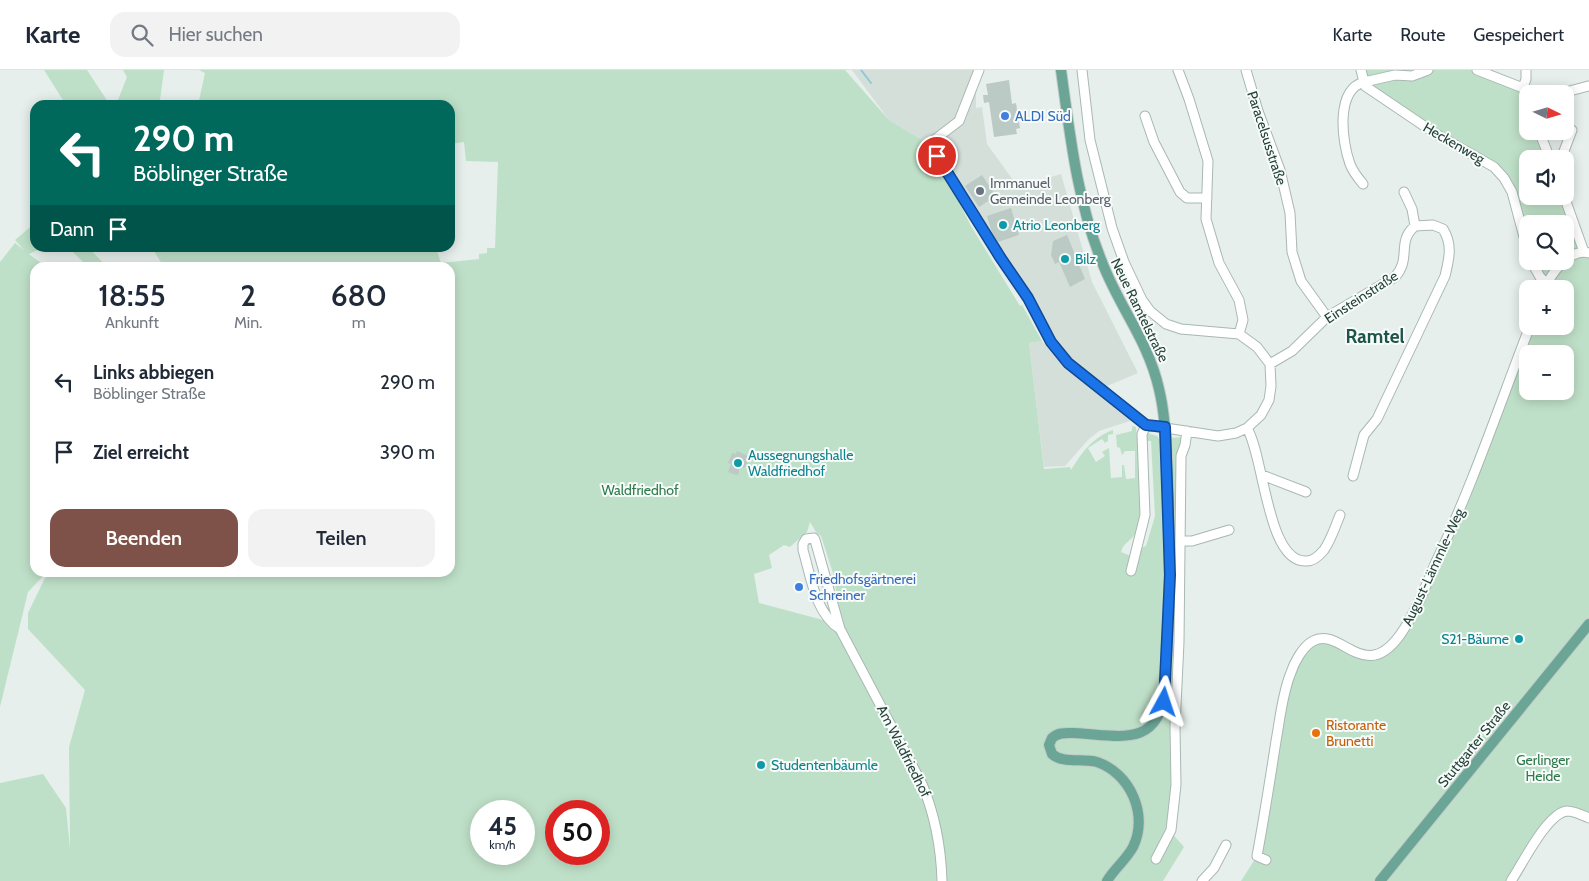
<!DOCTYPE html>
<html lang="de">
<meta charset="utf-8">
<style>
:root{--surface:#fff;--page:#f2f2f3;--text:#1f2937;--muted:#747a83;--line:#e0e1e3;--accent:#7f5249}
body{margin:0;font-family:Cabin,sans-serif;background:var(--page);color:var(--text);height:100vh;display:flex;flex-direction:column;font-size:19px;white-space:nowrap}
*{box-sizing:border-box;margin:0}
p{font-size:16px;color:var(--muted)}
.icon{flex:none;width:28px;height:28px;fill:none;stroke:currentColor;stroke-width:2;stroke-linecap:round;stroke-linejoin:round}
.map{position:relative;flex:1;overflow:hidden}
.sheet{position:absolute;left:30px;top:192px;width:425px;height:315px;display:flex;flex-direction:column;background:var(--surface);border-radius:15px;box-shadow:0 2px 12px #0003}
.sheet>*{flex:none}
.banner{position:absolute;left:30px;top:30px;width:425px;height:152px;border-radius:15px;box-shadow:0 2px 12px #0003;background:#00695c;color:#fff;overflow:hidden}
.needle{width:32px;rotate:95deg}
.fabs{position:absolute;left:1519px;top:15px;display:grid;gap:10px}
.fabs a{display:grid;place-items:center;width:55px;height:55px;border-radius:10px;background:var(--surface);box-shadow:0 2px 12px #0003;font-size:25px}
.speed{position:absolute;left:470px;top:730px;display:flex;gap:10px;font-size:25px;font-weight:700;text-align:center}
.speed>*{display:grid;place-content:center;width:65px;height:65px;border-radius:50%;background:var(--surface);box-shadow:0 2px 12px #0003;line-height:1}
.speed small{font-size:12px;font-weight:400}
.speed .limit{border:8px solid #d22;background:#fff;color:#111}
.pin{position:absolute;display:grid;place-items:center;width:42px;height:42px;color:#fff;margin:-21px;border:2px solid #fff;border-radius:50%;box-shadow:0 1px 5px #0007}
.me{position:absolute;width:55px;margin:-28px;rotate:5deg;stroke-linejoin:round;filter:drop-shadow(0 0 4px #0008)}
.turn{display:flex;align-items:center;gap:18px;height:105px;padding:0 20px;font-size:22px}
.turn .icon{width:65px;height:65px;stroke-width:2.5}
.turn b{display:block;font-size:35px;line-height:42px}
.then{display:flex;align-items:center;height:48px;padding:0 20px;background:#0003;gap:10px;font-size:19px}
.eta{display:flex;justify-content:space-evenly;align-items:center;height:85px;text-align:center}
.eta b{font-size:30px;font-weight:600;line-height:35px}
.primary-button{display:flex;gap:10px;margin-top:auto;padding:10px 20px}
.primary-button a{flex:1;height:58px;border-radius:15px;background:var(--accent);color:#fff;font-size:20px;font-weight:600;line-height:58px;text-align:center}
.primary-button a+a{background:var(--page);color:var(--text)}
ul{padding:0;list-style:none}
li{display:flex;align-items:center;gap:15px;height:70px;padding:0 20px}
li div{flex:1}
li b{display:block;font-size:19px}
li em{font-style:normal}
header{display:flex;align-items:center;gap:30px;box-sizing:border-box;height:70px;padding:0 25px;background:var(--surface);border-bottom:1px solid var(--line)}
header strong{font-size:24px}
nav{display:flex;gap:28px;margin-inline-start:auto;font-size:18px}
.search{width:350px;height:45px;background:var(--page);display:flex;align-items:center;gap:12px;box-sizing:border-box;padding:0 18px;border-radius:15px;color:var(--muted);font-size:19px}
.map>svg:first-child{display:block}
</style>
<header>
<strong>Karte</strong>
<div class="search"><svg class="icon" aria-label="search" viewBox="0 0 24 24"><circle cx="10" cy="10" r="6"/><path d="M15 15l6 6"/></svg>Hier suchen</div>
<nav><a>Karte</a><a>Route</a><a>Gespeichert</a></nav>
</header>
<div class="map">
<svg width="1589" height="811" viewBox="0 0 1589 811">
<rect width="100%" height="100%" fill="#e6efeb"/>
<!-- built -->
<path fill="#d4dfda" d="M852,0H984L976,20V38L982,37L987,74L1018,117L1061,104L1092,212L1138,303L1107,316L1071,293L1039,239L983,161L929,74L889,50Z
M1042,271L1063,296L1133,350L1099,361L1088,370L1065,396L1044,397L1029,273Z"/>
<!-- green -->
<path fill="#bfe0c8" fill-rule="evenodd" d="M44,0H87L110,35H66Z
M123,0H164L160,30L177,33V35H116L127,7Z
M199,0H845L889,50L929,74L971,156L1020,236L1022,235L1042,271L1029,273L1044,399L1070,397L1071,400C1083,381 1092,368 1113,360V364L1108,365V371L1105,373L1102,369L1088,378L1096,392L1105,386L1102,382L1109,378L1111,408L1122,407V395H1124L1126,409L1135,408V381H1125L1122,385L1120,378L1117,377L1116,365L1132,361V356L1136,357C1138,383 1146,443 1135,464C1130,472 1124,472 1121,482L1131,486L1141,478L1146,476L1155,446L1151,371H1145L1147,363L1157,366L1161,372L1166,471L1161,626L1156,634L1158,635C1139,683 1090,650 1053,660L1060,669L1069,667C1106,669 1154,684 1167,636L1170,368L1183,367L1174,716L1169,760L1184,777L1163,811H0V713L43,704L66,738L70,778L69,677L85,620L28,559V543L46,506L78,502H450V198L164,197L152,178H436L441,193L479,189V184L487,183V178H495L498,92L466,91L464,72L450,74V35H198L205,3ZM810,452L816,462L821,466L833,503L842,555L759,533L754,504L772,498L769,485L784,475L790,477L807,462ZM481,741H524V784H481ZM556,741H599V784H556Z
M1361,0H1478L1523,18L1527,30L1528,61H1539L1550,89H1528V126H1564L1589,187V548L1512,644L1504,639L1505,648L1377,811H1241L1257,786L1284,625L1306,577L1327,570L1363,586L1392,575L1429,509L1530,256H1565V219H1545L1531,191H1565V154H1528L1527,182L1512,122L1494,97L1375,22ZM1528,284H1565V321H1528Z
M35,153V178H42L29,184L46,197L35,198V502L55,503L45,504L28,522L0,637V192L15,173L24,180L15,170Z
M69,178H89L107,197H88Z
M1589,561V748L1570,741L1551,745L1511,811H1385Z"/>
<g fill="none" stroke-linecap="round" stroke-linejoin="round">
<!-- stream -->
<path stroke="#8ec9d4" stroke-width="2" d="M861,0L871,13"/>
</g>
<!-- building -->
<path fill="#bbcac4" d="M1009,10L1012,34L1016,33L1020,58L1016,59L1017,64L994,67L989,32L984,33L983,25H988L986,14Z
M982,105L996,126L979,137L965,116Z
M1011,138L1019,165L998,172L992,163L987,146Z
M1067,165L1085,209L1070,217L1059,192L1055,194L1051,185L1053,171Z
M737,381L750,387L747,393L752,396L739,398V404L736,405L728,402L731,394L728,393L732,383L736,384Z"/>
<g fill="none" stroke-linecap="round" stroke-linejoin="round">
<defs>
<path id="minor" d="M979,0L959,51L929,74L1000,187L1028,228L1051,272L1069,293L1146,355L1218,366L1236,363L1247,358L1261,345L1269,330L1271,316L1270,294L1257,277L1239,264L1181,259L1166,254L1150,241L1142,230L1124,192L1112,158L1090,70L1082,0
M1178,0L1189,29L1208,91L1206,149L1219,193L1239,230L1243,250L1239,264
M1246,0L1258,41L1280,100L1290,143L1292,182L1301,211L1327,247
M1361,0L1364,12L1395,5L1412,6L1428,0
M1477,0L1523,18L1528,28
M1523,18L1526,9V0
M1534,24L1545,22H1566L1588,16
M1145,46L1154,72L1180,122L1187,128H1207
M1539,61L1550,89
M1561,89L1572,60
M1363,114C1358,108 1353,102 1350,94C1342,72 1335,20 1364,12L1365,16L1436,64L1494,97L1504,108L1512,122L1528,182
M1404,122L1412,139L1415,156
M1564,126L1584,182
M1531,191L1540,207L1547,214
M1545,219C1551,203 1570,178 1589,183
M1270,294L1292,281L1327,247L1395,207C1412,188 1396,172 1415,156L1433,155L1443,159C1453,175 1449,189 1445,206L1377,349L1364,365L1353,406
M1247,358C1264,386 1267,491 1305,491C1313,492 1319,486 1324,480C1331,470 1335,457 1340,445
M1262,405L1306,422
M1181,471H1192L1229,460
M1131,501L1145,445L1142,364L1146,355
M840,559C815,543 811,507 803,480V474L806,469L814,468L815,470L840,559L922,714C935,745 941,777 942,811
M1156,789L1171,760L1176,715L1175,657L1179,572L1181,386L1185,375L1187,361
M1266,790L1257,786C1264,748 1270,710 1276,671C1280,649 1282,626 1290,605C1294,593 1302,577 1313,571C1341,556 1364,615 1400,565C1415,544 1425,518 1435,494C1472,417 1499,336 1530,256
M1202,811L1214,798L1226,775
M1511,811C1522,795 1547,743 1567,741C1574,741 1582,745 1589,748"/>
<path id="major" d="M1061,0C1070,65 1077,131 1102,192C1119,237 1148,270 1159,319C1166,348 1166,379 1168,409C1171,480 1169,550 1165,621C1158,679 1118,665 1074,663C1066,663 1059,662 1052,668L1049,675L1052,684C1063,694 1082,688 1097,692C1130,703 1149,745 1133,777C1126,790 1114,799 1107,811
M1380,811L1589,554"/>
</defs>
<!-- minor casing -->
<use href="#minor" stroke="#a8b8b2" stroke-width="11"/>
<!-- major casing -->
<use href="#major" stroke="#c2cac8" stroke-width="12"/>
<!-- minor -->
<use href="#minor" stroke="#fff" stroke-width="9"/>
<!-- major -->
<use href="#major" stroke="#6aa596" stroke-width="10"/>
</g>
<g fill="none" stroke-linecap="round" stroke-linejoin="round">
<defs>
<path id="route" d="M937,86L1000,187L1028,228L1051,272L1068,293L1146,355L1165,357L1170,505L1164,632"/>
</defs>
<!-- route casing -->
<use href="#route" stroke="#114b97" stroke-width="12"/>
<!-- route -->
<use href="#route" stroke="#1a73e8" stroke-width="9"/>
</g>
<!-- markers -->
<g fill="#3f7fe0" stroke="#f7fbf9" stroke-width="2">
<circle cx="1005" cy="46" r="5"/>
<circle cx="799" cy="517" r="5"/>
</g>
<circle fill="#6b7280" stroke="#f7fbf9" stroke-width="2" cx="980" cy="121" r="5"/>
<g fill="#0f9aa8" stroke="#f7fbf9" stroke-width="2">
<circle cx="1003" cy="155" r="5"/>
<circle cx="1065" cy="189" r="5"/>
<circle cx="738" cy="393" r="5"/>
<circle cx="1519" cy="569" r="5"/>
<circle cx="761" cy="695" r="5"/>
</g>
<circle fill="#e8710a" stroke="#f7fbf9" stroke-width="2" cx="1316" cy="663" r="5"/>
<g text-anchor="middle" stroke-width="4" stroke-linejoin="round" paint-order="stroke">
<!-- shop labels -->
<g font-size="14" fill="#366cbe" stroke="#f7fbf9" text-anchor="start">
<text x="1015" y="51">ALDI Süd</text>
<text x="809" y="514">Friedhofsgärtnerei<tspan x="809" dy="16">Schreiner</tspan></text>
</g>
<!-- street labels -->
<g font-size="14" fill="#24423a" stroke="#f7fbf9">
<text transform="translate(1267 68) rotate(72)" y="5">Paracelsusstraße</text>
<text transform="translate(1454 73) rotate(30)" y="5">Heckenweg</text>
<text transform="translate(1361 227) rotate(-33)" y="5">Einsteinstraße</text>
<text transform="translate(1140 240) rotate(64)" y="5">Neue Ramtelstraße</text>
<text transform="translate(1433 497) rotate(-65)" y="5">August-Lämmle-Weg</text>
<text transform="translate(1474 674) rotate(-51)" y="5">Stuttgarter Straße</text>
<text transform="translate(904 681) rotate(63)" y="5">Am Waldfriedhof</text>
</g>
<!-- worship labels -->
<g font-size="14" fill="#5b616d" stroke="#f7fbf9" text-anchor="start">
<text x="990" y="118">Immanuel<tspan x="990" dy="16">Gemeinde Leonberg</tspan></text>
</g>
<!-- culture labels -->
<g font-size="14" fill="#0d838f" stroke="#f7fbf9" text-anchor="start">
<text x="1013" y="160">Atrio Leonberg</text>
<text x="1075" y="194">Bilz</text>
<text x="748" y="390">Aussegnungshalle<tspan x="748" dy="16">Waldfriedhof</tspan></text>
<text x="1509" y="574" text-anchor="end">S21-Bäume</text>
<text x="771" y="700">Studentenbäumle</text>
</g>
<!-- park labels -->
<g font-size="14" fill="#2d7a4b" stroke="#f7fbf9">
<text x="640" y="425">Waldfriedhof</text>
<text x="1543" y="695">Gerlinger<tspan x="1543" dy="16">Heide</tspan></text>
</g>
<!-- food labels -->
<g font-size="14" fill="#c56008" stroke="#f7fbf9" text-anchor="start">
<text x="1326" y="660">Ristorante<tspan x="1326" dy="16">Brunetti</tspan></text>
</g>
<!-- district labels -->
<g font-size="19" font-weight="bold" fill="#1f5548" stroke="#f7fbf9">
<text x="1375" y="273">Ramtel</text>
</g>
</g>
</svg>
<div class="fabs">
<a><svg class="needle" viewBox="-14 -14 28 28"><path d="M0-13l5 13h-10z" fill="#e53935"/><path d="M0 13l5-13h-10z" fill="#747a83"/></svg></a>
<a><svg class="icon" aria-label="sound" viewBox="0 0 24 24"><path d="M4 9h4l5-4v14l-5-4H4zM17 9q2 3 0 6"/></svg></a>
<a><svg class="icon" aria-label="search" viewBox="0 0 24 24"><circle cx="10" cy="10" r="6"/><path d="M15 15l6 6"/></svg></a>
<a>+</a>
<a>−</a>
</div>
<div class="speed"><div>45<small>km/h</small></div><div class="limit">50</div></div>
<div class="pin" style="left:937px;top:86px;background:#d93025"><svg class="icon" aria-label="arrive" viewBox="0 0 24 24"><path d="M6 21V4h12l-3 4 3 4H6"/></svg></div>
<svg class="me" style="left:1164px;top:632px" viewBox="-20 -20 40 40"><path d="M0-17L14 15 0 8-14 15z" fill="#1a73e8" stroke="#fff" stroke-width="4"/></svg>
<div class="banner">
<div class="turn"><svg class="icon" aria-label="left" viewBox="0 0 24 24"><path d="M17 20v-9H6M10 6l-5 5 5 5"/></svg><div><b>290 m</b>Böblinger Straße</div></div>
<div class="then">Dann<svg class="icon" aria-label="arrive" viewBox="0 0 24 24"><path d="M6 21V4h12l-3 4 3 4H6"/></svg></div>
</div>
<section class="sheet">
<div class="eta">
<div><b>18:55</b><p>Ankunft</p></div>
<div><b>2</b><p>Min.</p></div>
<div><b>680</b><p>m</p></div>
</div>
<ul>
<li><svg class="icon" aria-label="left" viewBox="0 0 24 24"><path d="M17 20v-9H6M10 6l-5 5 5 5"/></svg><div><b>Links abbiegen</b><p>Böblinger Straße</p></div><em>290 m</em></li>
<li><svg class="icon" aria-label="arrive" viewBox="0 0 24 24"><path d="M6 21V4h12l-3 4 3 4H6"/></svg><div><b>Ziel erreicht</b></div><em>390 m</em></li>
</ul>
<div class="primary-button"><a>Beenden</a><a>Teilen</a></div>
</section>
</div>
